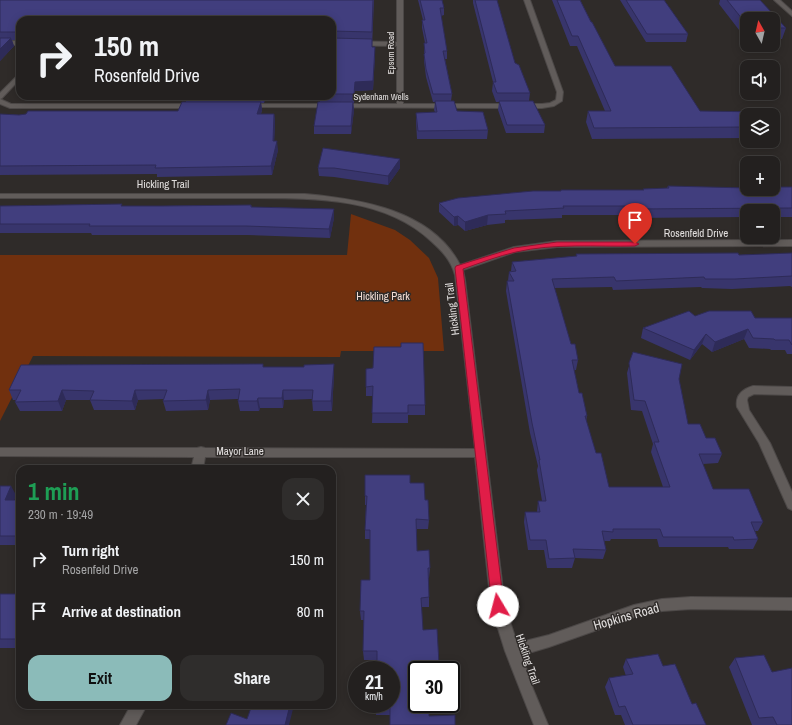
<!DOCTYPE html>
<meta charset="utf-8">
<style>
:root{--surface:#23201f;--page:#2f2d2c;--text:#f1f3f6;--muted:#a3a3a4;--line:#403e3d;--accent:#8bbbb9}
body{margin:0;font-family:"Archivo Narrow",sans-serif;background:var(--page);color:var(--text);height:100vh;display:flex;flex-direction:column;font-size:15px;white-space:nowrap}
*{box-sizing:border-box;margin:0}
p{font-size:13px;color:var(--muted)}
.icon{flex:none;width:22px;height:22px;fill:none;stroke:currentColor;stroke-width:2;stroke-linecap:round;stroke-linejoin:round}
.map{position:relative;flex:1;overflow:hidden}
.sheet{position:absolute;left:16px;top:465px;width:320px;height:244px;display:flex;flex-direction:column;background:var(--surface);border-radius:12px;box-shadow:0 2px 10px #0003,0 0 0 1px var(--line)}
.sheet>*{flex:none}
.banner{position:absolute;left:16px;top:16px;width:320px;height:84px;border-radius:12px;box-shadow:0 2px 10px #0003,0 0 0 1px var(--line);background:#23201f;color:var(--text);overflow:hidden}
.needle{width:26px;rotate:352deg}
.buttons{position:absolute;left:740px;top:12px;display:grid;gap:8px}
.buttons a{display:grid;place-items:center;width:40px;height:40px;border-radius:8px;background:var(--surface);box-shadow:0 2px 10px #0003,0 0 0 1px var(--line);font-size:20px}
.speed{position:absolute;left:348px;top:661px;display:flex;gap:8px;font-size:20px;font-weight:700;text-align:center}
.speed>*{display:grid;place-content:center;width:52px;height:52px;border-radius:50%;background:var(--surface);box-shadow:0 2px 10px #0003,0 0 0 1px var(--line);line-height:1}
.speed small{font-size:10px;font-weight:400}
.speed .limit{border:2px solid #111;border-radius:6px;background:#fff;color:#111}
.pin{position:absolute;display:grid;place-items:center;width:34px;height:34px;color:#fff;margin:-41px -17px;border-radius:50% 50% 50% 0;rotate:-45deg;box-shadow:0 0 4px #0007}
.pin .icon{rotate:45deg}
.me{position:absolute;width:44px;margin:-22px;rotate:352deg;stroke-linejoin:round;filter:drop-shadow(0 0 3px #0008)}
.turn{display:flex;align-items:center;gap:14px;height:84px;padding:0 12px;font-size:18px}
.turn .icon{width:52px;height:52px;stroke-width:2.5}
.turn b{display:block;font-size:28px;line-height:34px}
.round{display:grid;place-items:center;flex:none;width:42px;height:42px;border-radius:12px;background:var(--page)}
.overview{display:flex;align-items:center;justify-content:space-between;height:68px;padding:0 12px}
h1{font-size:24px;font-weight:700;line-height:30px;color:#1e9e55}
.button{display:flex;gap:8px;margin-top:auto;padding:8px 12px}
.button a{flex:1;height:46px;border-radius:12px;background:var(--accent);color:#111;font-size:16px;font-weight:700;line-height:46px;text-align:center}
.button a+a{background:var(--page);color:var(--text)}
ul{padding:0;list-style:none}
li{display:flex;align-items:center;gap:12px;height:52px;padding:0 12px}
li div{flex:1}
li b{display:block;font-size:15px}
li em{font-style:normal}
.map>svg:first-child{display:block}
</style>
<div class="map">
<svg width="792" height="725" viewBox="0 0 792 725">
<rect width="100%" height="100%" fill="#2f2b29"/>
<!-- green -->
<path fill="#71300e" d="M351,214L395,230L410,240L429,258L438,278L444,351H341L340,357L33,356L0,421V255H347Z"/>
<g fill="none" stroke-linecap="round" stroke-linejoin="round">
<defs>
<path id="minor" d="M397,0H403V104H542L550,103L556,100L557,92L524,0H530L563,92L562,101L554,106L542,108L247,107V105L249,104H397V46L332,45V41L397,42Z
M0,41H20V45H0Z
M20,73V79L2,98L0,99V93Z
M0,99L11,104H193L196,106L193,108H10L0,104Z
M0,194H305C360,199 432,210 460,265L514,247L557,241L792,240V246L557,247L515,252L463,270L465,280L505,606L517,643L549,635L634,605L662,599L691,597L792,598V610L691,609L662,611L634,617L549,647L522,655L533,689L548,725H534L505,651L491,606L475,457H205L203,469H191L194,457L0,456V448H197L201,447L205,448L475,449L455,275C451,260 442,251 431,241C385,198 316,198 257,198C229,198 202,198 175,198C117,198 58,198 0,198Z
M753,386L792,387V395L754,394L748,397L747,400L749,410L770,443L792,492V510L788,508L759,443L737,407C735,395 743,389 753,386Z
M131,705H147L136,725H120Z"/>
<path id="secondary" d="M774,0H780L792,11V16Z"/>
</defs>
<!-- minor casing -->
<use href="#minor" stroke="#4c4847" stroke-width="2"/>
<!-- secondary casing -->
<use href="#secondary" stroke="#4c4847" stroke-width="2"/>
<!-- minor -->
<use href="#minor" fill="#615c5a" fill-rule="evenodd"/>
<!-- secondary -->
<use href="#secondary" fill="#615c5a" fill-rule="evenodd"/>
</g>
<!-- wall -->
<path fill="#38356c" d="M0,0H374L372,47L375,55L373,90L355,91L354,103H353L354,110L351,134H314V126L320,102V96H332V20H20V40H12L14,46L0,61Z
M418,0H442L444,8V15L441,16L447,51V59H445L452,94L451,101L457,111L488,130L487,139H417L416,121V113L435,112L434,110L435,102H433L426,77L424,61V43H425L422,28V20H423Z
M473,0H497L515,63L530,93L529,101L545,125L544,133H506L498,110L499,102H496L492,91L493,82L473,3Z
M552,0H580L591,22L615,66L700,111L747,115V138L592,139L586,122L588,111H605L577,46H570Z
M620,0H664L688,34L686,42H646Z
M720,0H760L786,28L782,39H773V19H747V39H746L719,4Z
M185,96H266L264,103H261L262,110L261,114H274L275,122L274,141L278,150L272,175L157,177V174L0,175V114L19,115L178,111L186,102Z
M773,124L775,126L773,133Z
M318,168H400L388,185L334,177L319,176Z
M668,186L747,189L792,187V217H773V211H747V217L631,218L630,215H562V218L505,220V223L487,225L465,231L458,225L454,226L439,212V203L561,191V190H643V189L667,188Z
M251,205L252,207L334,209V218L330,238L247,235H92L91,233H0V206H162Z
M792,253V287L790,286L732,289L702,288L701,287L613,290L612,287L554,288L571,344L578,360L576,370H574L579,393L587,416L586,421L596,453L609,487H663L651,452L653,444L642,411L631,410L627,373L633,352L679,379L688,424L706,438L722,454L718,463L703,464L713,489L763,522L758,531H755L758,539L753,549H729L728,547H659L657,539H611L610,541H604L606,550L603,559L575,558L572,568H547L544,550H528L524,522L525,512H537L538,501H542L537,470L538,466L530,433L506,291L507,281H508L509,272L511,271L512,262L576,256V254L739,255Z
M695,316L755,318H792V354H787L785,350H771L770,349L749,348L744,339L712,352L702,344L690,360L641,338L643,328Z
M264,367L334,374L332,411H313L312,399L284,400L283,408H260L259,411H240L238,401V399L210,400L208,410L166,411L163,401L164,399L138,400L135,410H94L90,400H66L62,411H20L15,402L16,400H13L9,390Z
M366,369L425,405V415H408V423H372L373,396H366Z
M410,483L425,500L429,520L428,529H417V551L430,568L429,578H428L429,597V607H421L417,670L429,716L455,725L390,715H376L377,660H364L363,651L364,620H361L360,611L370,580V539H365V530L366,505H365V496Z
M0,486L16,495L14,500H20V545H0Z
M0,594H20V648H0Z
M735,658L792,725H752L729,667Z
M626,659L663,666L692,704L706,725H625L621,715H615L605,687L609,678L626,676L623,667Z"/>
<!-- shaded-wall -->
<path fill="#2e2b58" d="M20,30V37L18,32Z
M11,38L14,46L0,61V49Z
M375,47L373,90L355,91L354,103V94L355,82Z
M263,96H266L264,103Z
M261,102L262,110L258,122L257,114Z
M353,102L354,110L351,134V126Z
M274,114L275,122L274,150L273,141Z
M277,141L278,150L272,175L271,166Z
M400,159V168L388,185V176Z
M334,209V218L330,238L329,229Z
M488,215L487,225L465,231V222Z
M458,216V225L454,226V217Z
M748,329L744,339L712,352L715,342Z
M706,334L702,344L690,360L694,350Z
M334,364V374L332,411L331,401Z
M62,390L66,400L62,411L58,401Z
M135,390L138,400L135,410L132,401Z
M208,390L210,400L208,410L206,400Z
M283,390L284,400L283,408L282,398Z
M258,398L260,408L259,411L257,401Z
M11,486L16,495L10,510L5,500Z
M290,705H294L289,725H285Z"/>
<!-- building -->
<path fill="#413e7e" stroke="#2e2b58" d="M0,0H373L372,32L332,31V20H20V30L18,32H0Z
M420,0H442L444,8H440L447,51H443L452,94H433L426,69L424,54L425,53L424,43H427L422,20H425Z
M475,0H497L515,63L519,65L530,93H497L493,82H496Z
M557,0H580L591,22H592L615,66H671L700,111L763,112L766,115H747V127L594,128L588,111H611L578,36H572Z
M626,0H664L688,34H647Z
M727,0H760L786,28H773V19H747V25Z
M0,38H11L0,49Z
M332,38L372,39V47H375L373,81L355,82L354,94H332Z
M435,101H454L457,111L483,112L488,130L418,131L416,113L437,112Z
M499,101H533L545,125H507Z
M182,102H261L257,114H274L273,141H277L271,166L155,168L156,165L0,166V114L19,115L26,114L28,111H178Z
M318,102H353L351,126H314Z
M323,148L400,159L388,176L334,168H318Z
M668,186L747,188V189H773V187H792V208L633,209L632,206H563L564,208L505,211L506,214L488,215L465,222L458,216L454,217L439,203L458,198L533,191H561V190H644L643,189L669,188Z
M122,204L121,206H162L251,205V207L334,209L329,229L246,226H89L90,224H0V206Z
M738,253L739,255L792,253V276L735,279H705L704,277L616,281L614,277L552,279L571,344H575L578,360H572L579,393H582L587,416H585L596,453H601L609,487H670L654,442H659L645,401L634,400L629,363L633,352L682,364L679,379L688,424H700L706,438H715L722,454H699L713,489H749L763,522H751L758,539L734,540L733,537H663L660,529H613V532L602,531L606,550L573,549L575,558L549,559L546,540H530L525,512H540L538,501H546L539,460H540L532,423L507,281H514L509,272L516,271L512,262L577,256L576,254Z
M689,311L695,316L709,311H751L755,318H792V345L789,340H775L774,339L753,338L748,329L715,342L706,334L694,350L643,328Z
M401,343H423L425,405H408V413H372L373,386L366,387V369L373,368L374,347H401Z
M263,364V367H304V365L334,364L331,401H312L313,390H283L282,398H258L257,401H238L240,389L208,390L206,400L163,401L167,390H135L132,401L90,400L94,391L62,390L58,401L15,402L21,390H9L21,365Z
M365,475H410V483H424L425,500H428L429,520L416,519L417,551L429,550L430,568H428L429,597L421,598L423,630L437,629L439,664H441L442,670H417V704H429V716L455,715V725H390V706H376V704H391V670H377V651H363L364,611H360L361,580H370V530H365L367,496H365Z
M0,486H11L5,500H20V536H0Z
M0,594H20V639H0Z
M658,654L663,666L675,664L692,704L696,703L706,725H633L625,706L619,707L609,678L633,674L626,659Z
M764,655L772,672L792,668V725H777L773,717L759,718L735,658Z
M252,705H290L285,725H226L231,713L247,719Z"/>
<!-- route -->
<path fill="#e11d48" stroke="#92132f" d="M557,242H635L639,244L635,246C596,247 554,243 516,252C498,256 480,263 463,269L504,606L502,609L498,611L494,609L492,606L455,268L456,266L514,248Z"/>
<g text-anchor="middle" stroke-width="3" stroke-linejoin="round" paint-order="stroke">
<!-- far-street labels -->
<g font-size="9" fill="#e2dfde" stroke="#2f2b29">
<text transform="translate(391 53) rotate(-90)" y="3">Epsom Road</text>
<text x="381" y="100">Sydenham Wells</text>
</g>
<!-- street labels -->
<g font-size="11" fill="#e2dfde" stroke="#2f2b29">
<text x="163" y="188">Hickling Trail</text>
<text x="696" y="237">Rosenfeld Drive</text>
<text transform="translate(452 309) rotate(-97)" y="4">Hickling Trail</text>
<text x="240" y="455">Mayor Lane</text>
<text transform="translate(528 659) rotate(71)" y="4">Hickling Trail</text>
</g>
<!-- park labels -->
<g font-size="11" fill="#f3ddd4" stroke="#2f2b29">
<text x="383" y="300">Hickling Park</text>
</g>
<!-- near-street labels -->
<g font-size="13" fill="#e2dfde" stroke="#2f2b29">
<text transform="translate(626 616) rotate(-16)" y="5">Hopkins Road</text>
</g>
</g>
</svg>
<div class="buttons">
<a><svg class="needle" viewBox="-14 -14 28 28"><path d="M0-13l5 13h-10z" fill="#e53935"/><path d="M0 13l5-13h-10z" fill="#a3a3a4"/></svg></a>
<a><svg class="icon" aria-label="sound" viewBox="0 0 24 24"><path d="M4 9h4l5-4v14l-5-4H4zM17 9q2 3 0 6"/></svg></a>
<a><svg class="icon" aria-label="layers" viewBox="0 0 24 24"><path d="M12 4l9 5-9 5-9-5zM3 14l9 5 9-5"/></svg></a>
<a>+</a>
<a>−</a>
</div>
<div class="speed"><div>21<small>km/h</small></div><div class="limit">30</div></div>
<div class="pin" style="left:635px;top:244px;background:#d93025"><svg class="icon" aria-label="arrive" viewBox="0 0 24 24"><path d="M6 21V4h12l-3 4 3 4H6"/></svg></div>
<svg class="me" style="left:498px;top:606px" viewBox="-20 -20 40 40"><circle r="19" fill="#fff"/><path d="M0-13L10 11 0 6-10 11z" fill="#e11d48"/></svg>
<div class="banner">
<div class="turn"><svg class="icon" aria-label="right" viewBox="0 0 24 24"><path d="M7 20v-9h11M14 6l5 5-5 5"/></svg><div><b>150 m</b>Rosenfeld Drive</div></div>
</div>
<section class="sheet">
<div class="overview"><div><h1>1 min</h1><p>230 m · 19:49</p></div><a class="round"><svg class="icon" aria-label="close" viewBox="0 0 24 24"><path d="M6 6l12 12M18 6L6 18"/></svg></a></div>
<ul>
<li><svg class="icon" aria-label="right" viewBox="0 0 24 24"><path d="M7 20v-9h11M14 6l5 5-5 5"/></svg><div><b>Turn right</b><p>Rosenfeld Drive</p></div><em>150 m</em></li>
<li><svg class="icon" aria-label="arrive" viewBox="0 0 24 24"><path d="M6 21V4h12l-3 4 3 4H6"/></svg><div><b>Arrive at destination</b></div><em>80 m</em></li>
</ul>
<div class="button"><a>Exit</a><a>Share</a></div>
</section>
</div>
